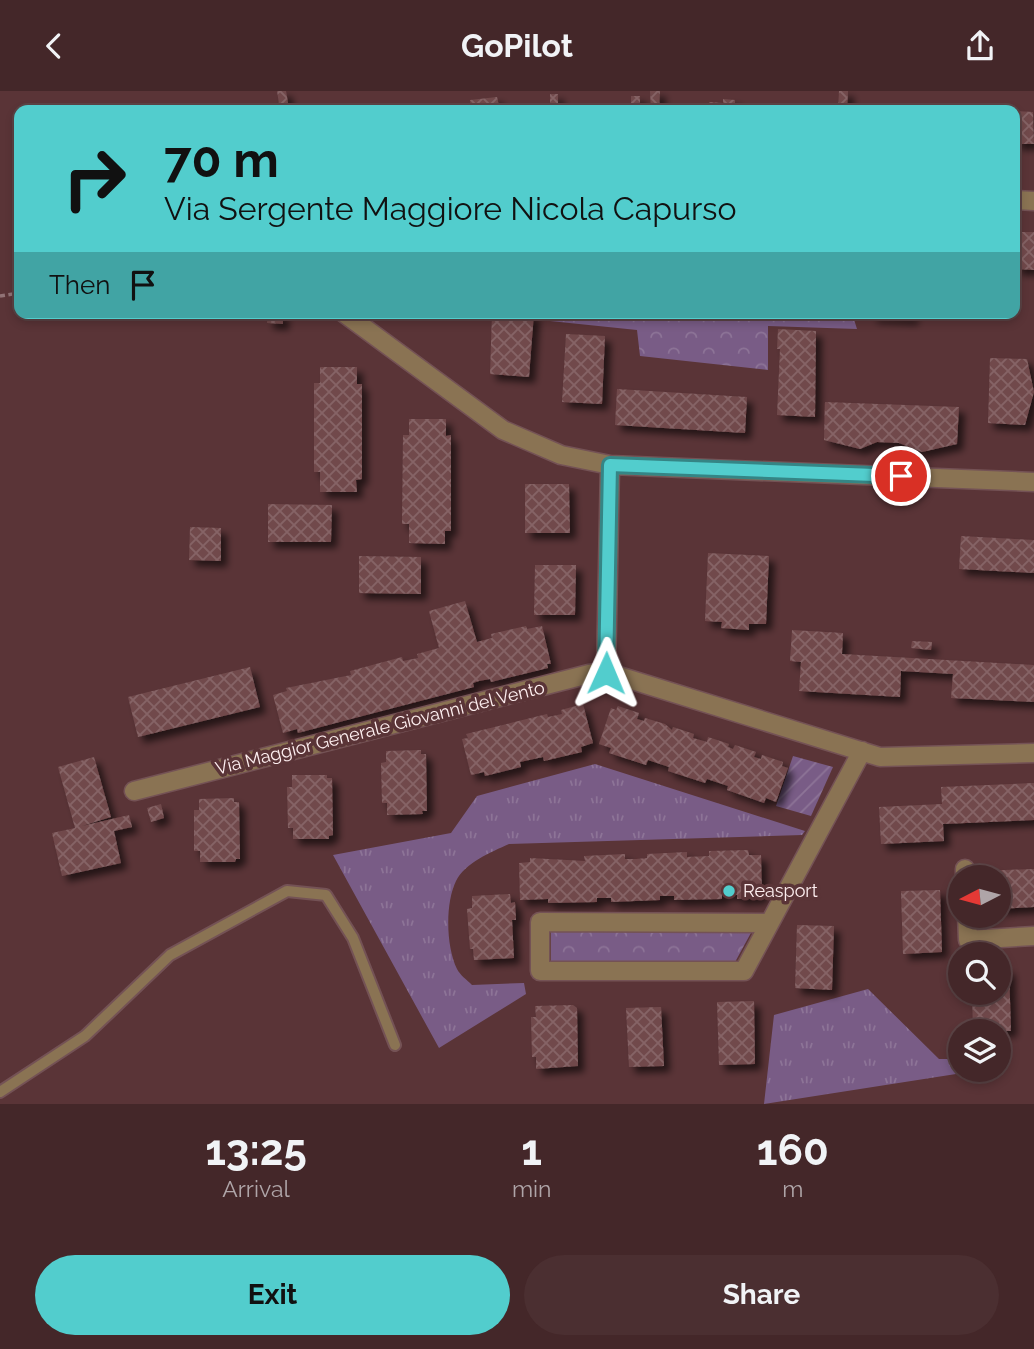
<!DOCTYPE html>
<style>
:root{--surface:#442729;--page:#4b2f31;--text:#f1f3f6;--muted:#afa5a8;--line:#5c4446;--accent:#52cdcd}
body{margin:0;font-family:Raleway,sans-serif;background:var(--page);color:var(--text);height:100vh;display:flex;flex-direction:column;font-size:26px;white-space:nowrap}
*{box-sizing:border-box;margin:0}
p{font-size:23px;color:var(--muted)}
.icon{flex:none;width:38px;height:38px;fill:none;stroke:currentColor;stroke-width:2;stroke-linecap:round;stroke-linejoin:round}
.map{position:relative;height:1013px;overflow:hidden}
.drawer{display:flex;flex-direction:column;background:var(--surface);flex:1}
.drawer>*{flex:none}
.hud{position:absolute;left:14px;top:14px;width:1006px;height:214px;border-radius:14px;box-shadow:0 4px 10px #0003,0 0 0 2px var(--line);background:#52cdcd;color:#111;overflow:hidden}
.needle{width:46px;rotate:264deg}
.buttons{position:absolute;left:948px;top:774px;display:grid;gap:14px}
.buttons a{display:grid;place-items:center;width:63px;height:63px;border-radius:50%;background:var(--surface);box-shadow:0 4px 10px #0003,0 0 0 2px var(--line);font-size:35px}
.pin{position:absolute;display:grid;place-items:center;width:60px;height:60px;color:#fff;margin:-30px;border:4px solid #fff;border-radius:50%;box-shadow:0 2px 7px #0007}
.me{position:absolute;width:77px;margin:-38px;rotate:1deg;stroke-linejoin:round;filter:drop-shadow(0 0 5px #0008)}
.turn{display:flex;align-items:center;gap:24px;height:147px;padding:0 35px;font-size:32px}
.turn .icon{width:91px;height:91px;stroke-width:2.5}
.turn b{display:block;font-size:49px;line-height:60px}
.then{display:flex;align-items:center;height:66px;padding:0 35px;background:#0003;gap:14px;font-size:26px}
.eta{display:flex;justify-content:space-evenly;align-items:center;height:119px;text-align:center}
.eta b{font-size:42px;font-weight:700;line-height:49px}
.cta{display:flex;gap:14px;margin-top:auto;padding:14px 35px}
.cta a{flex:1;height:80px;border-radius:42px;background:var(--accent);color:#111;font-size:28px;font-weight:700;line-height:80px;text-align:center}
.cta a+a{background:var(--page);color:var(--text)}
header{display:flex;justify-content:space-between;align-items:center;height:91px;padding:0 35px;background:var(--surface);font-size:32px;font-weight:700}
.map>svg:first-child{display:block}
</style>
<header><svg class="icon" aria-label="back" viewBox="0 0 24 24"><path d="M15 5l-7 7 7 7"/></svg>GoPilot<svg class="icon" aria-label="share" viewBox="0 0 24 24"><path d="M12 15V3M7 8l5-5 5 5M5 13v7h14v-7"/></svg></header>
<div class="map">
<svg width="1034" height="1013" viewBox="0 0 1034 1013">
<defs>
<pattern id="grass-tufts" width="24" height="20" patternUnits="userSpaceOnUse" patternTransform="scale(1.75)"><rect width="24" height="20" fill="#795c86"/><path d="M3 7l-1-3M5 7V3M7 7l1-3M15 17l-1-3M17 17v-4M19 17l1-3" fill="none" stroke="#8d7497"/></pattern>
<pattern id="park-crowns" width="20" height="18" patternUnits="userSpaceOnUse" patternTransform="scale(1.75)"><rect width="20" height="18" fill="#795c86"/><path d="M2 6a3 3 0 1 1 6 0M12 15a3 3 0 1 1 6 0" fill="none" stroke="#8d7497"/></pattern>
<pattern id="garden-furrows" width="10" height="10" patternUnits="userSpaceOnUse" patternTransform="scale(1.75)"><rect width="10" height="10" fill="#795c86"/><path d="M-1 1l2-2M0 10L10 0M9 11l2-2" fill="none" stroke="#8d7497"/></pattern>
<pattern id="building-cross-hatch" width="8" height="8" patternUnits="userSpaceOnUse" patternTransform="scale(1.75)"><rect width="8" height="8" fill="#714a4c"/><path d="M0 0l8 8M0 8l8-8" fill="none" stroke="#866466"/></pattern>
<filter id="shadow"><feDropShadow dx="6" dy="6" stdDeviation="3.5" flood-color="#0009"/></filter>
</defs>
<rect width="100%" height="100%" fill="#5a3437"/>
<!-- grass -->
<path fill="url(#grass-tufts)" d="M595,673L805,740L802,744L509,753C491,761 465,772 456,790C445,812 446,856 457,878C460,884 467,889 472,894L524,892L526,903L439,957L333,764L451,742L477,705Z
M868,898L939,968H961V978H988L764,1013L774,924Z"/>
<!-- park -->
<path fill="url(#park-crowns)" d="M549,222H662L698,226L710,222H852L857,238L768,235V279L640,265L637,239L550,230Z
M551,839L752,840L734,873H551Z"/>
<!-- garden -->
<path fill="url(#garden-furrows)" d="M793,665L833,676L811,725L776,715Z"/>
<!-- building -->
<path fill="url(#building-cross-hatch)" filter="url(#shadow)" d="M277,0H286L289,18L280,19Z
M650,0H660L659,19H651Z
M839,0H848L847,19H838Z
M550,3H558V19H550Z
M631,5H640V19H631Z
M497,6L500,19H471L470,9Z
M723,8L735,9V19H709V11L723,12Z
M569,16L620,17V19H569Z
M1015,20L1033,21L1034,53H1015Z
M1015,141H1034V179L1015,178Z
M268,222H283V233L267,232Z
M492,222H534L529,286L490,283Z
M871,222H913L912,228L871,226Z
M778,238L816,240L815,326L777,324L780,258H777Z
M566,243L605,245L602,313L562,311Z
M990,267L1027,268L1034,301L1025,334L988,332Z
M320,276H357V293H362V388L356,389L357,401H320V381H314V292H320Z
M617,298L747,306L745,342L615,334Z
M825,311L959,316L957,353L922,361L899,352L877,351L860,358L824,349Z
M409,328H446V345L451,344V440H445V453L409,452V433H402L403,344H409Z
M525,393H569L570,442H525Z
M268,413L332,414L331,451H268Z
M190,436L221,437V470L189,469Z
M961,445L1034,449V482L959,478Z
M708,462L769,465L766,533H749V539L721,537L722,531L705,530Z
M359,465L421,466V503L359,502Z
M535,474H576L575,524H534Z
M465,510L477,551L492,547L491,543L526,535L527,538L542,535L551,573H547L548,577L491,591L490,588L479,590L473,592L474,596L351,628L298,642L297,638L283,642L273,604L287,600L286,597L351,584L350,580L402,566L403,570L418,567L417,563L439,557L429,520Z
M792,539L843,542L842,563L1034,574V611L951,607L953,583L901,580L900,606L799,600L801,571L790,570Z
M912,550L932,551L931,559L911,557Z
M250,576L260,616L138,646L128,606Z
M583,613L593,652L581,656L582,661L544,670L543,666L520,671L521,676L485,685L484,681L471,684L462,648L468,647L466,643L547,623L548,626L562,623L561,619Z
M618,615L639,622L637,628L644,630L645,627L665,633L672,639L673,636L694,643L693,647L707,651L708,646L729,653L728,656L733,658L735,654L756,661L754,666L761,668L762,664L783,671L782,675L788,677L776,711L766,707L764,712L727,699L728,695L707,688L705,692L668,680L669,676L648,669L646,674L609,662L611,657L599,653L611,617L616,619Z
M421,659V663H426L427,720H422L423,723L387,724V712H382L381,672L386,671V660Z
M94,666L111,726L82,735L129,724L132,736L114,740L121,772L62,785L52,742L75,737L58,676Z
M292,684H327V687H332L333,744L329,745V748H293V737H288L287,696H292Z
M1034,692V729L943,733L944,750L881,753L879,716L942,713L941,696Z
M234,707V711H239L240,768H236L235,771H200V760H194V719H199V708Z
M161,713L164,727L151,731L147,717Z
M748,759L749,764H761L762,804L759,807L737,808V804H722V808L674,809V805H660V809L611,811V807H597V811L548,812V808L520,809L519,772L530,771V767L585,770L584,765L625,763V768H636L647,767V763L687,761V766L709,765V760Z
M1034,778V816L999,818V786H981L980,780Z
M940,799L942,861L903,863L901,800Z
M510,803L511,812L515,811L516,829H512L514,867L474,869L473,858H470L467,818L472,817V805Z
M797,834L834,835L832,899L795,897Z
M1009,877L1011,940H973L972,901H999V878Z
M754,910L755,973L719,974L717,911Z
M573,914L577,917L578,975L536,978V966H532L531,926H536L535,915Z
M661,916L664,975L629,976L626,917Z"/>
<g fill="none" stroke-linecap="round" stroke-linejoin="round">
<defs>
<path id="lane" d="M0,1001L85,945L170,864L287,800L326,804L353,847L395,954"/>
<path id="street" d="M1015,109L1034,110
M344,222L503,339L561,364L610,374L1034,391
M606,581L610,374
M134,700L589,583L606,581L880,666L1034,662
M965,778V786
M967,824L968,849L1034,845
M769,832L540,831V880H744L862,660"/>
</defs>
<!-- lane casing -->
<use href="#lane" stroke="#745255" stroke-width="14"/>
<!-- street casing -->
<use href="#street" stroke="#745255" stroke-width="21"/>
<!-- path -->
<path stroke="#917376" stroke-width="3.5" stroke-dasharray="5 3.5" stroke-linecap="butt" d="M0,205L19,202"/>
<!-- lane -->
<use href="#lane" stroke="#8a7353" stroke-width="10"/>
<!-- street -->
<use href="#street" stroke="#8a7353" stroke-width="18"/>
</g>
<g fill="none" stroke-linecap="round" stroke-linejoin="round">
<defs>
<path id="route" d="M606,582L610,374L901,385"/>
</defs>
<!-- route casing -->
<use href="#route" stroke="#358585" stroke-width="18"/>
<!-- route -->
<use href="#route" stroke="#52cdcd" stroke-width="12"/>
</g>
<!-- markers -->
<circle fill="#52cdcd" stroke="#5a3437" stroke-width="2.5" cx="729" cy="800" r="7"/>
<g text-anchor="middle" stroke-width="7" stroke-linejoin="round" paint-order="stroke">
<!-- street labels -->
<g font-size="18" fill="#feeff0" stroke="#5a3437">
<text transform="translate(380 637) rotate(-14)" y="6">Via Maggior Generale Giovanni del Vento</text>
</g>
<!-- poi labels -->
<g font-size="18" fill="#feeff0" stroke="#5a3437" text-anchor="start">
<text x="743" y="806">Reasport</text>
</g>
</g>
</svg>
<div class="buttons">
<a><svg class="needle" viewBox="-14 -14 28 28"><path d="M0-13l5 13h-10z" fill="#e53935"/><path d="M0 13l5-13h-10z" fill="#afa5a8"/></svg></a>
<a><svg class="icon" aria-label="search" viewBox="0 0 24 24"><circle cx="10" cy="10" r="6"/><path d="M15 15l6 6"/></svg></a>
<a><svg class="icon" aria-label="layers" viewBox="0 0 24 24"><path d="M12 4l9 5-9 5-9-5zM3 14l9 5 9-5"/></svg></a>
</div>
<div class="pin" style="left:901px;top:385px;background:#d93025"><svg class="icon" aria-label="arrive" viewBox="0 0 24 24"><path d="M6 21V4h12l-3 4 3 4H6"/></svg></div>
<svg class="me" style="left:606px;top:582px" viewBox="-20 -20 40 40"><path d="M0-17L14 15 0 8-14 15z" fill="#52cdcd" stroke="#fff" stroke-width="4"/></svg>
<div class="hud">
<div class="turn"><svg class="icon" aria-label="right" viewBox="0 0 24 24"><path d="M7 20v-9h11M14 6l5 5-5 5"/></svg><div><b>70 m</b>Via Sergente Maggiore Nicola Capurso</div></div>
<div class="then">Then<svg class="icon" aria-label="arrive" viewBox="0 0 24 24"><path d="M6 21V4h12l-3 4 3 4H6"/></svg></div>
</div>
</div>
<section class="drawer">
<div class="eta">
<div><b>13:25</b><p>Arrival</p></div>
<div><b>1</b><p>min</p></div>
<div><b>160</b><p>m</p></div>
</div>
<div class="cta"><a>Exit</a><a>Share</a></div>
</section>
